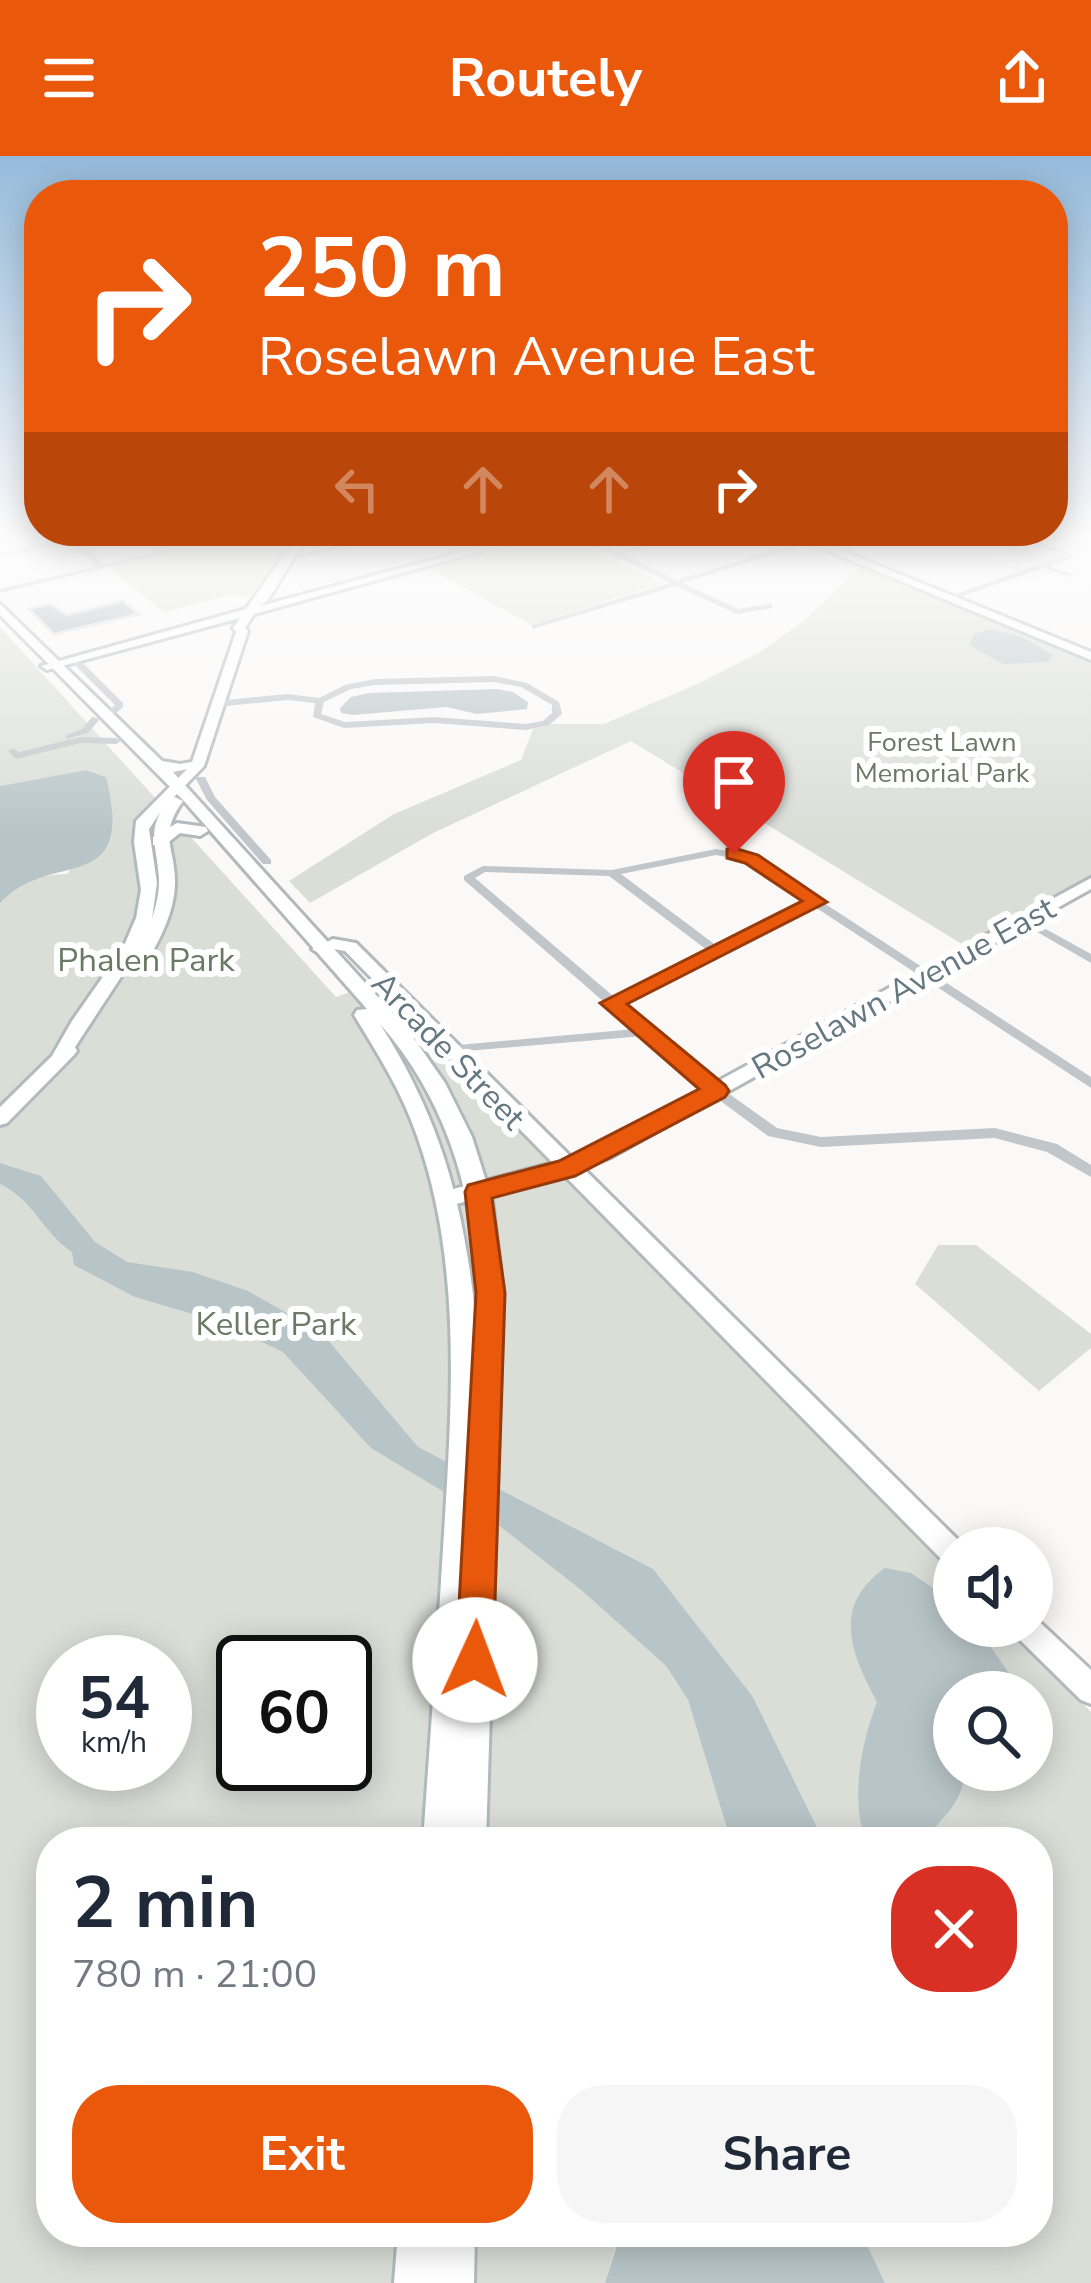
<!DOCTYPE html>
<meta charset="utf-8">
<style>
:root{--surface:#fff;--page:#f6f6f7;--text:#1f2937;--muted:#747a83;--accent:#ea580c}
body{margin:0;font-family:"Nunito Sans",sans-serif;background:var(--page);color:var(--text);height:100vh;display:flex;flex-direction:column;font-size:45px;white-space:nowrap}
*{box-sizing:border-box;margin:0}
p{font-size:39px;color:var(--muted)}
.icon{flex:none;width:66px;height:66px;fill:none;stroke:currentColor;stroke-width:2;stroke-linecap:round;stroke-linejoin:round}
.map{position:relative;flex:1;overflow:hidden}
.panel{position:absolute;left:36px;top:1671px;width:1017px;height:420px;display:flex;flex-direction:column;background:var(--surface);border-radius:48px;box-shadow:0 6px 30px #0003}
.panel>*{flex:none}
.guide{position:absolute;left:24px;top:24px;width:1044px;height:366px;border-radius:48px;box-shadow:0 6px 30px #0003;background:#ea580c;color:#fff;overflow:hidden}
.buttons{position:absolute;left:933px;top:1371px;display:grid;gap:24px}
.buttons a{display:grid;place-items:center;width:120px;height:120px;border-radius:50%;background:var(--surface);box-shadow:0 6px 30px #0003;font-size:60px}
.speed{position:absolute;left:36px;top:1479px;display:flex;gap:24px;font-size:60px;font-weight:700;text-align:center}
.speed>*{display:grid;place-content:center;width:156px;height:156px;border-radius:50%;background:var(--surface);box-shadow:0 6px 30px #0003;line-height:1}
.speed small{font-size:30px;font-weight:400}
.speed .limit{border:6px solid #111;border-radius:18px;background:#fff;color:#111}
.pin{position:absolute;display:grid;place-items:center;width:102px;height:102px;color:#fff;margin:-123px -51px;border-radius:50% 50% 50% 0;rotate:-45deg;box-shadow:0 0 12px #0007}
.pin .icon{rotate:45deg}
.me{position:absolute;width:132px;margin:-66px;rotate:2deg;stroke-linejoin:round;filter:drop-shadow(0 0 9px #0008)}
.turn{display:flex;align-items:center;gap:42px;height:252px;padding:0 36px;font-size:54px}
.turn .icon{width:156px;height:156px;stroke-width:2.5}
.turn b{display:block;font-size:84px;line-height:102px}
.lanes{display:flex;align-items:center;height:114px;padding:0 36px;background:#0003;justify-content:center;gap:60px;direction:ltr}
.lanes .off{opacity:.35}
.round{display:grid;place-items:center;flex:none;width:126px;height:126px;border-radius:48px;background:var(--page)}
.overview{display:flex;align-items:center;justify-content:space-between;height:204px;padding:0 36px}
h1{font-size:72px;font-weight:700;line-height:90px}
.button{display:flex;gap:24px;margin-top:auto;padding:24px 36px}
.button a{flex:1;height:138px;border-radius:48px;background:var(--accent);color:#fff;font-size:48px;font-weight:700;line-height:138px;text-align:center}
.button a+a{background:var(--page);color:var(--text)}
header{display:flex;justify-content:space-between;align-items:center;height:156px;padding:0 36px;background:var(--accent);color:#fff;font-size:54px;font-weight:700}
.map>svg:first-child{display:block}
</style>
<header><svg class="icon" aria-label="menu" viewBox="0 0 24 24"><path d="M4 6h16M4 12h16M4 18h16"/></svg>Routely<svg class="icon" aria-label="share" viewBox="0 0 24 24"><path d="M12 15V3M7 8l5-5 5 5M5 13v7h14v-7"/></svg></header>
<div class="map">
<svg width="1091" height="2127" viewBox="0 0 1091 2127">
<rect width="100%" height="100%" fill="#faf9f8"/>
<!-- green -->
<path fill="#daded7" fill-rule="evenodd" d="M249,379H295L251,440L230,439L164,456L109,412Z
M556,379L664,427L531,469L431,413Z
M862,409L1091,503V721L965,790L631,585L433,677L310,747L289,725L394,658L521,604L533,573L550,568H604L697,528L760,496L804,465Z
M0,471L336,841L374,827L936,1392L954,1411V1470H1010L1091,1556V2127H885L861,2076H1038V1686H818L816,1669L753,1541L580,1433L666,1510L688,1544L731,1686H51V2076H620L605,2127H0V748C20,724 37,719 68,718L106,621L89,614L0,630ZM63,1506H165V1608H63ZM243,1506H345V1608H243ZM954,1536H1032V1614H954Z
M938,1089H976L1091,1178V1192L1039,1235L915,1128Z"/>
<!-- water -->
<path fill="#b8c5c8" d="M991,473L1024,482L1053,499L1046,506L1004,508L969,489L974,478Z
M497,533L513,536L528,546L527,553L477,558L446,551L353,559L341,557L340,552L351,541L369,537Z
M87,614L106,621C137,745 48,691 0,748V630Z
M0,1007L41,1020L95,1086L127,1106L193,1116L248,1135L322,1177L418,1291L653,1413L753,1541L816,1669L818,1686H731L688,1544L666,1510L580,1433L497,1368L371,1292L283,1196L220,1166L135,1141L74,1109L72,1096C42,1076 34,1044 0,1028Z
M885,1412L911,1417L949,1443L954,1448V1470H976L1011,1520L1008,1536H954V1614H966C959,1654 945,1656 924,1686H866C850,1643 861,1588 877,1546C851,1498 831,1450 885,1412Z
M621,2076H861L885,2127H605Z"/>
<!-- building -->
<path fill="#a5b0b5" stroke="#dcdbda" stroke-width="3" d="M123,445L139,458L54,478L29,453L50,448L67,459Z"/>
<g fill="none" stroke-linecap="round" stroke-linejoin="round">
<defs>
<path id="secondary" d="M298,379H308L268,444L260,450L525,379H540L254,458L245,472L248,475L204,610L174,641L183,645C157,681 176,691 175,729C174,756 161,781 148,804L134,801L75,891L77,895L74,899L7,967L0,969V951L52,900L72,865L123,792L136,762L141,734L134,686L136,665L191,609L236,476L233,472L240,462L47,514L41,510L246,453ZM161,655C149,677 156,690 158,713C161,731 157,746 152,763L157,727L149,673Z
M790,379H803L1091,496V504Z
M1091,722V733L611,1001L583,1012L963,1389L965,1392H954V1411L945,1407L564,1019L449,1050L442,1048L439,1042L442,1036L553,1007L345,795L334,793L320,798L312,793L333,783L356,787L571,1001L597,991Z
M1032,1459L1091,1514V1548L1081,1544L1016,1480L1012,1470H1032Z"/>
<path id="primary" d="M0,448L162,605L180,608L203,604V610L173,616L408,874L445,927L472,981L492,1044L503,1137L486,1686H423C430,1583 438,1480 444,1377C452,1245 462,1106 417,980C402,936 378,898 354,859L357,854L367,853L184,645L0,459ZM380,868C453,951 481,1059 476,1167C465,1053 442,965 380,868Z
M177,667L206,671L208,675L200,680L180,677L165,689H153V681Z
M398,2076H475L474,2127H394Z"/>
</defs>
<!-- secondary casing -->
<use href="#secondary" stroke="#b3babe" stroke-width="6"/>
<!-- primary casing -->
<use href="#primary" stroke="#b2b9bc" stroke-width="6"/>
<!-- street -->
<path fill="#c1c6ca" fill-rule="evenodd" d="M62,379L71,381L93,379L75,384L104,408L231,379H242L0,437V433L97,410L68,386L0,401V397L64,383Z
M380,379H391L283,406L279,404Z
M573,379H582L617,396L678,379H688L623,398L677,424L824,379L831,380L683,427L738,453L769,448H772V452L737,458L676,430L532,473V469L670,427Z
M1009,379H1018L1072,398V402L1050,410L1074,419L1070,421L1043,412L948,445V441L1062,400Z
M71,501H77L123,547V551L112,561L104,559L115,549L71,505Z
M494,520L527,527L559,546L562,558L549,569L526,574L434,567L344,572L313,561L315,547L288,544L216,551L211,548L216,545L288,538L319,542L345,529L375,523ZM494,526L521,531L552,549V557L543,565L526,568L434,561L345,566L321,558L324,546L351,533L375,529Z
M92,561L100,563L88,577L66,583V579L82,573Z
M81,581L116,582L121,585L116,588L81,587L16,603L8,595L13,592L19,596Z
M197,621H205L215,641L271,704V708H263L207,644L196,623Z
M716,693L750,699L1091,921V932L815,751L621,846L721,932L777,972L821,981L995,972L1057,988L1091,1009V1021L1047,996L995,982L821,991L768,980L711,938L644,880L443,897L441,894L443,891L448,890L635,873L464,724V720L483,710L612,714ZM716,699L743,704L807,746L717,790L621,718ZM485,716L609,720L707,794L613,840L475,722Z
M1024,761L1091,798V807L1020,766V762Z"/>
<!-- secondary -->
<use href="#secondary" fill="#fff" fill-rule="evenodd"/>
<!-- primary -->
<use href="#primary" fill="#fff" fill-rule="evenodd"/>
</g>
<!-- sky -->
<linearGradient id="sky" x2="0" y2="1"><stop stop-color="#95bbdb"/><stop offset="0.56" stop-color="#fdfcfc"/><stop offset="1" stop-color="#fdfcfc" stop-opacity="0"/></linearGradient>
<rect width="1091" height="676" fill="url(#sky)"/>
<!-- route -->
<path fill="#ea580c" stroke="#983908" stroke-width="3" d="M734,692L758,699L827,746L627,848L725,929L729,935L725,941L575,1020L492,1042L505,1137L493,1504L488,1517L475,1522L462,1517L456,1504L476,1137L465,1036L468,1029L559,1005L699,933L600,847L802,745L745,707L727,702V693Z"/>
<g text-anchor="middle" stroke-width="12" stroke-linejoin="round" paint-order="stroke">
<!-- far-park labels -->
<g font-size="27" fill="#6a7a64" stroke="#fff">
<text x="942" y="595">Forest Lawn<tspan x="942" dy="31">Memorial Park</tspan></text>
</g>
<!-- park labels -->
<g font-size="33" fill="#6a7a64" stroke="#fff">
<text x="146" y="815">Phalen Park</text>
<text x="276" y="1179">Keller Park</text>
</g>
<!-- street labels -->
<g font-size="33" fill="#657882" stroke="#fff">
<text transform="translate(903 831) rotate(-29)" y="12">Roselawn Avenue East</text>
<text transform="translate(449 894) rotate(46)" y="12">Arcade Street</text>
</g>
</g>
</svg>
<div class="buttons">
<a><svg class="icon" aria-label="sound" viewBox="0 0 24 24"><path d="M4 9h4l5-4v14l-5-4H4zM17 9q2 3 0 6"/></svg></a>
<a><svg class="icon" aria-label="search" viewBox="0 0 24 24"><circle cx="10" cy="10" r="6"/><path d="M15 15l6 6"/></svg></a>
</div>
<div class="speed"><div>54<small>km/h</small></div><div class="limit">60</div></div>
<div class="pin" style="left:734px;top:698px;background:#d93025"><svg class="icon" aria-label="arrive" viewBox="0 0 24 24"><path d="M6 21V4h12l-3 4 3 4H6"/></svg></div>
<svg class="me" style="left:475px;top:1504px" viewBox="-20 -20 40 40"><circle r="19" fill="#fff"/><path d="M0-13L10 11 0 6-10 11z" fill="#ea580c"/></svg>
<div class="guide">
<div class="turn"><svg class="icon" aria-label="right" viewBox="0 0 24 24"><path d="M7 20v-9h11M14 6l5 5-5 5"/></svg><div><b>250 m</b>Roselawn Avenue East</div></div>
<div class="lanes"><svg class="icon off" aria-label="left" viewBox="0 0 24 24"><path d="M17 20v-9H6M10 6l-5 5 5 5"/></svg><svg class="icon off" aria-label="ahead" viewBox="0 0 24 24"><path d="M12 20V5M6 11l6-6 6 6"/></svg><svg class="icon off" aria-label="ahead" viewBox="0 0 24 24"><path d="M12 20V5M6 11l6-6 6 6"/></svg><svg class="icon" aria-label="right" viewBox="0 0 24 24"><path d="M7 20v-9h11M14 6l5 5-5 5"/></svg></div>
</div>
<section class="panel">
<div class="overview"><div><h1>2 min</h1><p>780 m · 21:00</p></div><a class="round" style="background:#d93025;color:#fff"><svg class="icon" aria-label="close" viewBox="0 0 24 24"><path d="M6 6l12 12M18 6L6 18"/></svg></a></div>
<div class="button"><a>Exit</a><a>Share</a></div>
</section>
</div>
